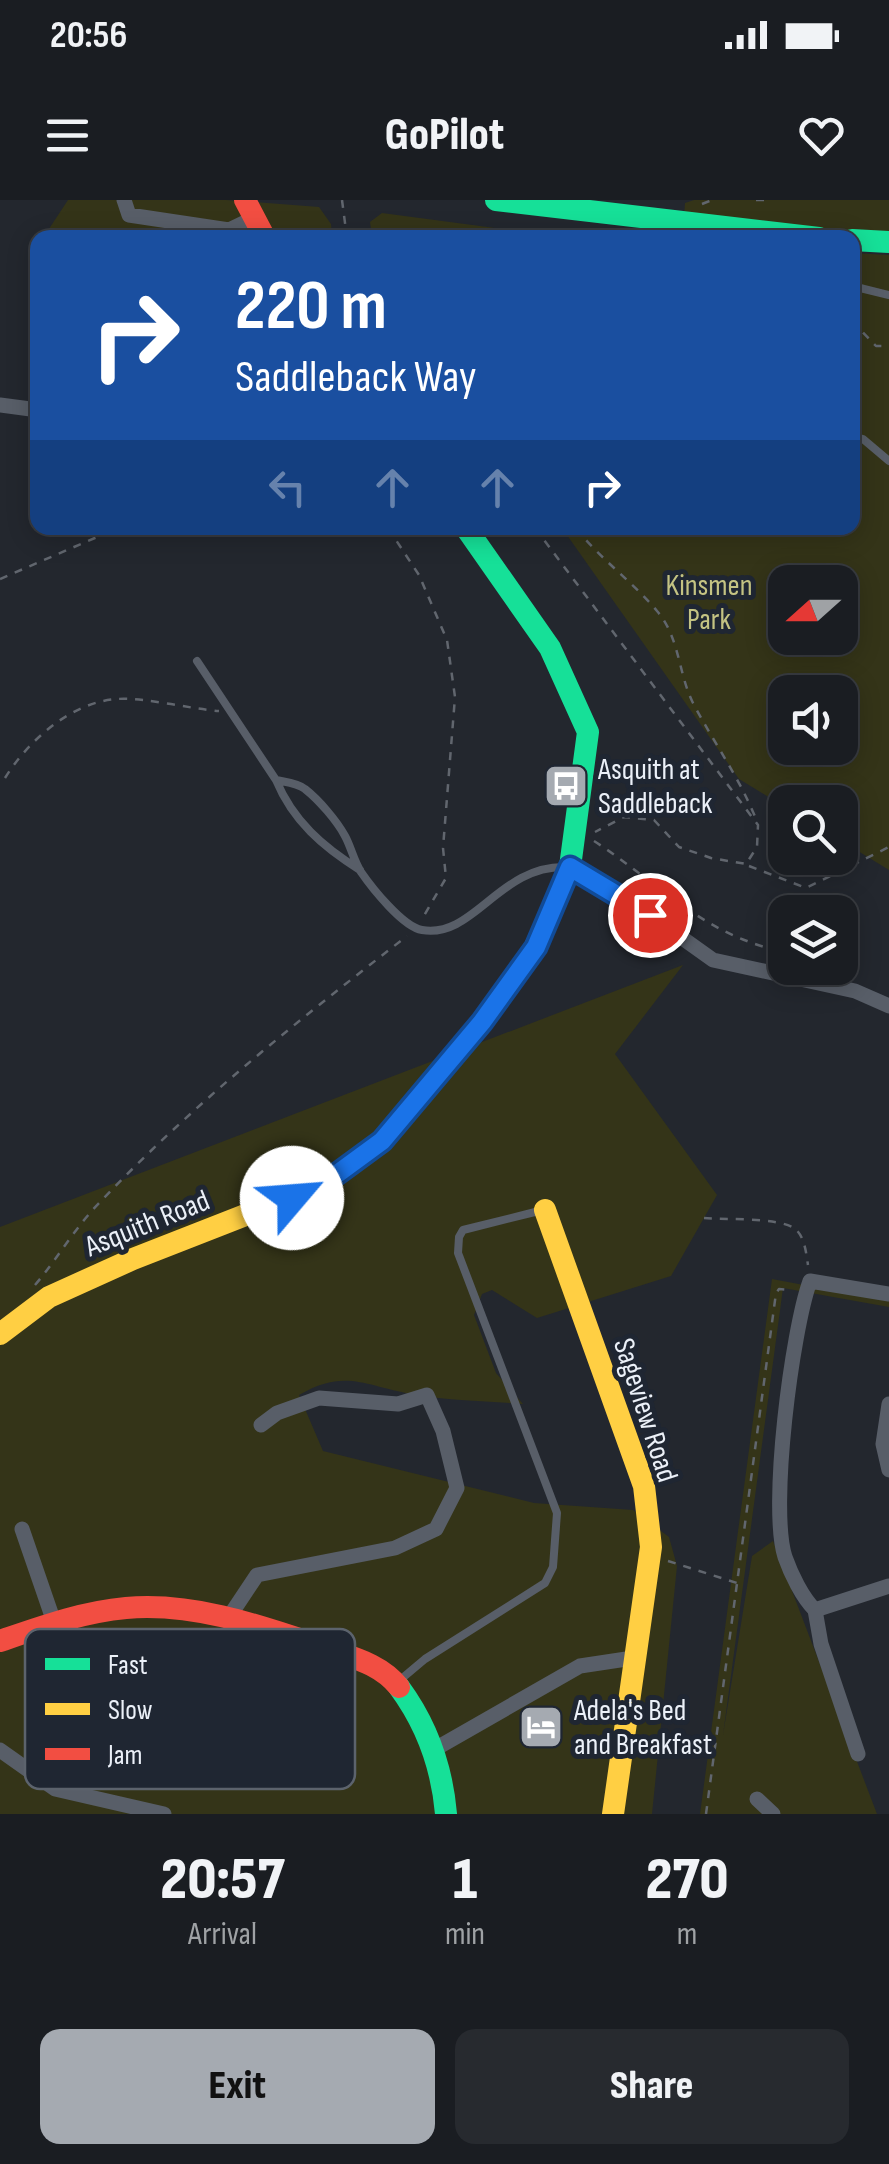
<!DOCTYPE html>
<style>
:root{--surface:#1a1d22;--page:#272a2f;--text:#f1f3f6;--muted:#9fa2a5;--line:#383b40;--accent:#a5aab1}
body{margin:0;font-family:"Sofia Sans Condensed",sans-serif;background:var(--page);color:var(--text);height:100vh;display:flex;flex-direction:column;font-size:38px;white-space:nowrap}
*{box-sizing:border-box;margin:0}
p{font-size:32px;color:var(--muted)}
.icon{flex:none;width:55px;height:55px;fill:none;stroke:currentColor;stroke-width:2;stroke-linecap:round;stroke-linejoin:round}
.map{position:relative;height:1614px;overflow:hidden}
.sheet{display:flex;flex-direction:column;background:var(--surface);flex:1}
.sheet>*{flex:none}
.hud{position:absolute;left:30px;top:30px;width:830px;height:305px;border-radius:20px;box-shadow:0 5px 25px #0003,0 0 0 2px var(--line);background:#1a4fa0;color:#fff;overflow:hidden}
.needle{width:65px;rotate:249deg}
.buttons{position:absolute;left:768px;top:365px;display:grid;gap:20px}
.buttons a{display:grid;place-items:center;width:90px;height:90px;border-radius:20px;background:var(--surface);box-shadow:0 5px 25px #0003,0 0 0 2px var(--line);font-size:50px}
.pin{position:absolute;display:grid;place-items:center;width:85px;height:85px;color:#fff;margin:-42px;border:5px solid #fff;border-radius:50%;box-shadow:0 2px 10px #0007}
.me{position:absolute;width:110px;margin:-55px;rotate:63deg;stroke-linejoin:round;filter:drop-shadow(0 0 8px #0008)}
.turn{display:flex;align-items:center;gap:35px;height:210px;padding:0 40px;font-size:45px}
.turn .icon{width:130px;height:130px;stroke-width:2.5}
.turn b{display:block;font-size:70px;line-height:85px}
.lanes{display:flex;align-items:center;height:95px;padding:0 40px;background:#0003;justify-content:center;gap:50px;direction:ltr}
.lanes .off{opacity:.35}
.eta{display:flex;justify-content:space-evenly;align-items:center;height:170px;text-align:center}
.eta b{font-size:60px;font-weight:800;line-height:70px}
.action{display:flex;gap:20px;margin-top:auto;padding:20px 40px}
.action a{flex:1;height:115px;border-radius:20px;background:var(--accent);color:#111;font-size:40px;font-weight:800;line-height:115px;text-align:center}
.action a+a{background:var(--page);color:var(--text)}
.status{display:flex;justify-content:space-between;align-items:center;height:70px;padding:0 50px;background:var(--surface);direction:ltr}
.status svg{height:28px;fill:currentColor}
header{display:flex;justify-content:space-between;align-items:center;height:130px;padding:0 40px;background:var(--surface);font-size:45px;font-weight:800}
.map>svg:first-child{display:block}
</style>
<div class="status"><b>20:56</b><svg viewBox="0 0 49 12"><path d="M0 12V9h3v3zM5 12V6h3v6zM10 12V3h3v9zM15 12V0h3v12zM26 1h20v11H26zM47 4h2v5h-2z"/></svg></div>
<header><svg class="icon" aria-label="menu" viewBox="0 0 24 24"><path d="M4 6h16M4 12h16M4 18h16"/></svg>GoPilot<svg class="icon" aria-label="heart" viewBox="0 0 24 24"><path d="M12 20l-8-8c-3-5 5-10 8-4 3-6 11-1 8 4z"/></svg></header>
<div class="map">
<svg width="889" height="1614" viewBox="0 0 889 1614">
<rect width="100%" height="100%" fill="#23272e"/>
<!-- green -->
<path fill="#343418" fill-rule="evenodd" d="M68,0H226L319,7L331,24L332,37L43,38Z
M694,0H889V37L684,17L685,3Z
M382,13L563,37H372L370,22Z
M853,53L889,55V670L840,640V602H785V607L739,579L562,328H852ZM785,382H840V438H785ZM785,492H840V548H785Z
M683,765L615,854L717,995L671,1076L537,1118L492,1090L482,1094L474,1115L496,1173L523,1204C487,1201 448,1201 412,1194C365,1186 345,1168 299,1195L323,1251L534,1303L633,1310L669,1337L677,1366L652,1614H0V1027Z
M772,1079L889,1101V1107L783,1088L723,1535L752,1356L773,1341L877,1614H700Z"/>
<g fill="none" stroke-linecap="round" stroke-linejoin="round">
<!-- path -->
<path stroke="#61666e" stroke-width="2.5" stroke-dasharray="8 8" stroke-linecap="butt" d="M342,0L347,38
M756,0H771
M702,4L712,0
M530,38L533,24
M852,121L876,146H889
M388,328L419,375L447,440L455,497L443,648L446,678L422,719
M535,328L758,625L757,647L746,664L711,658L679,647L654,620L624,617L595,632
M576,328C600,359 632,381 657,411C680,438 678,473 693,503C714,543 739,577 756,619
M0,379L118,328
M5,578C28,541 71,502 117,499C144,497 190,509 219,511
M594,641C644,673 690,720 747,741C759,746 772,749 785,752
M749,666L806,688L889,647
M837,768L845,772
M704,1018C726,1020 776,1017 794,1028C805,1036 806,1053 808,1065
M35,1085C58,1058 76,1026 101,1001C194,903 300,819 407,736
M668,1361L737,1383
M706,1614L776,1093L779,1089L792,1090"/>
<!-- lane -->
<path stroke="#585e68" stroke-width="8" d="M852,86L889,95
M852,236L863,239L889,261
M197,461L276,580
M360,670C323,647 293,621 276,580C285,582 298,583 305,589C319,600 337,621 345,636C351,647 354,661 361,672C372,688 403,727 422,730C474,739 499,665 566,667
M400,1480L425,1459L545,1383L553,1367L557,1313L458,1053L459,1037L463,1030L543,1010"/>
<!-- street -->
<path stroke="#585e68" stroke-width="15" d="M124,0L129,15L229,30L254,18
M0,205L38,210
M570,667L650,715L713,760L855,791L889,806
M889,1094L810,1081C792,1131 769,1308 785,1357C791,1374 802,1397 815,1410L889,1386
M889,1204L883,1244L889,1270
M22,1329L54,1422
M815,1410L821,1444L858,1554
M229,1417L257,1375L395,1348L436,1329L457,1288L443,1231L427,1195L398,1204L319,1198L277,1213L261,1225
M435,1549L580,1466L633,1458
M0,1550L55,1589L164,1614
M757,1599L773,1614"/>
<!-- fast -->
<path stroke="#16e098" stroke-width="22" d="M496,0L819,38
M852,40L889,42
M466,328L550,448L588,532L570,667L553,706
M399,1487C427,1525 442,1567 446,1614"/>
<!-- slow -->
<path stroke="#ffcf43" stroke-width="22" d="M545,1010L644,1286L651,1347L613,1614
M0,1134L49,1097L133,1059L322,985L382,941L482,822L535,747L553,706"/>
<!-- jam -->
<path stroke="#f24e42" stroke-width="22" d="M245,0L265,38
M0,1441C41,1427 82,1412 126,1408C192,1402 258,1425 320,1446C349,1457 379,1462 399,1487"/>
</g>
<g fill="none" stroke-linecap="round" stroke-linejoin="round">
<defs>
<path id="route" d="M292,998L322,985L382,941L482,822L536,747L570,667L650,715"/>
</defs>
<!-- route casing -->
<use href="#route" stroke="#114b97" stroke-width="25"/>
<!-- route -->
<use href="#route" stroke="#1a73e8" stroke-width="18"/>
</g>
<!-- icons -->
<defs>
<symbol id="bus-square" viewBox="-11 -11 22 22"><rect x="-9" y="-9" width="18" height="18" rx="4" fill="#a5aab1" stroke="#1f2632"/><path d="M-5-6H5V4H4V6H2V4H-2V6H-4V4H-5ZM-3.5-4V0h7V-4ZM-3.5 1.2v1.5H-2V1.2ZM2 1.2v1.5H3.5V1.2Z" fill="#fff"/></symbol>
<symbol id="hotel-square" viewBox="-11 -11 22 22"><rect x="-9" y="-9" width="18" height="18" rx="4" fill="#a5aab1" stroke="#1f2632"/><path d="M-6-4.5h1.5V1H6V5H4.5V3h-9V5H-6ZM-4 0a1.8 1.8 0 1 1 3.6 0ZM.5 0V-2.5h3Q6-2.5 6 0Z" fill="#fff"/></symbol>
</defs>
<g fill-rule="evenodd">
<use href="#bus-square" x="541" y="561" width="50" height="50"/>
<use href="#hotel-square" x="516" y="1502" width="50" height="50"/>
</g>
<g text-anchor="middle" stroke-width="10" stroke-linejoin="round" paint-order="stroke">
<!-- park labels -->
<g font-size="30" fill="#c4c383" stroke="#1f2632">
<text x="709" y="395">Kinsmen<tspan x="709" dy="34">Park</tspan></text>
</g>
<!-- poi labels -->
<g font-size="30" fill="#ebf0f8" stroke="#1f2632" text-anchor="start">
<text x="598" y="579">Asquith at<tspan x="598" dy="34">Saddleback</tspan></text>
<text x="574" y="1520">Adela's Bed<tspan x="574" dy="34">and Breakfast</tspan></text>
</g>
<!-- street labels -->
<g font-size="30" fill="#ebf0f8" stroke="#1f2632">
<text transform="translate(147 1023) rotate(-22)" y="10">Asquith Road</text>
<text transform="translate(646 1210) rotate(72)" y="10">Sageview Road</text>
</g>
</g>
<!-- legend -->
<rect x="25" y="1429" width="330" height="160" rx="15" fill="#1f2632" stroke="#5c636d" stroke-width="2.5"/>
<rect x="45" y="1458" width="45" height="12" fill="#16e098"/>
<rect x="45" y="1503" width="45" height="12" fill="#ffcf43"/>
<rect x="45" y="1548" width="45" height="12" fill="#f24e42"/>
<g font-size="28" fill="#ebf0f8">
<text x="108" y="1474">Fast</text>
<text x="108" y="1519">Slow</text>
<text x="108" y="1564">Jam</text>
</g>
</svg>
<div class="buttons">
<a><svg class="needle" viewBox="-14 -14 28 28"><path d="M0-13l5 13h-10z" fill="#e53935"/><path d="M0 13l5-13h-10z" fill="#9fa2a5"/></svg></a>
<a><svg class="icon" aria-label="sound" viewBox="0 0 24 24"><path d="M4 9h4l5-4v14l-5-4H4zM17 9q2 3 0 6"/></svg></a>
<a><svg class="icon" aria-label="search" viewBox="0 0 24 24"><circle cx="10" cy="10" r="6"/><path d="M15 15l6 6"/></svg></a>
<a><svg class="icon" aria-label="layers" viewBox="0 0 24 24"><path d="M12 4l9 5-9 5-9-5zM3 14l9 5 9-5"/></svg></a>
</div>
<div class="pin" style="left:650px;top:715px;background:#d93025"><svg class="icon" aria-label="arrive" viewBox="0 0 24 24"><path d="M6 21V4h12l-3 4 3 4H6"/></svg></div>
<svg class="me" style="left:292px;top:998px" viewBox="-20 -20 40 40"><circle r="19" fill="#fff"/><path d="M0-13L10 11 0 6-10 11z" fill="#1a73e8"/></svg>
<div class="hud">
<div class="turn"><svg class="icon" aria-label="right" viewBox="0 0 24 24"><path d="M7 20v-9h11M14 6l5 5-5 5"/></svg><div><b>220 m</b>Saddleback Way</div></div>
<div class="lanes"><svg class="icon off" aria-label="left" viewBox="0 0 24 24"><path d="M17 20v-9H6M10 6l-5 5 5 5"/></svg><svg class="icon off" aria-label="ahead" viewBox="0 0 24 24"><path d="M12 20V5M6 11l6-6 6 6"/></svg><svg class="icon off" aria-label="ahead" viewBox="0 0 24 24"><path d="M12 20V5M6 11l6-6 6 6"/></svg><svg class="icon" aria-label="right" viewBox="0 0 24 24"><path d="M7 20v-9h11M14 6l5 5-5 5"/></svg></div>
</div>
</div>
<section class="sheet">
<div class="eta">
<div><b>20:57</b><p>Arrival</p></div>
<div><b>1</b><p>min</p></div>
<div><b>270</b><p>m</p></div>
</div>
<div class="action"><a>Exit</a><a>Share</a></div>
</section>
